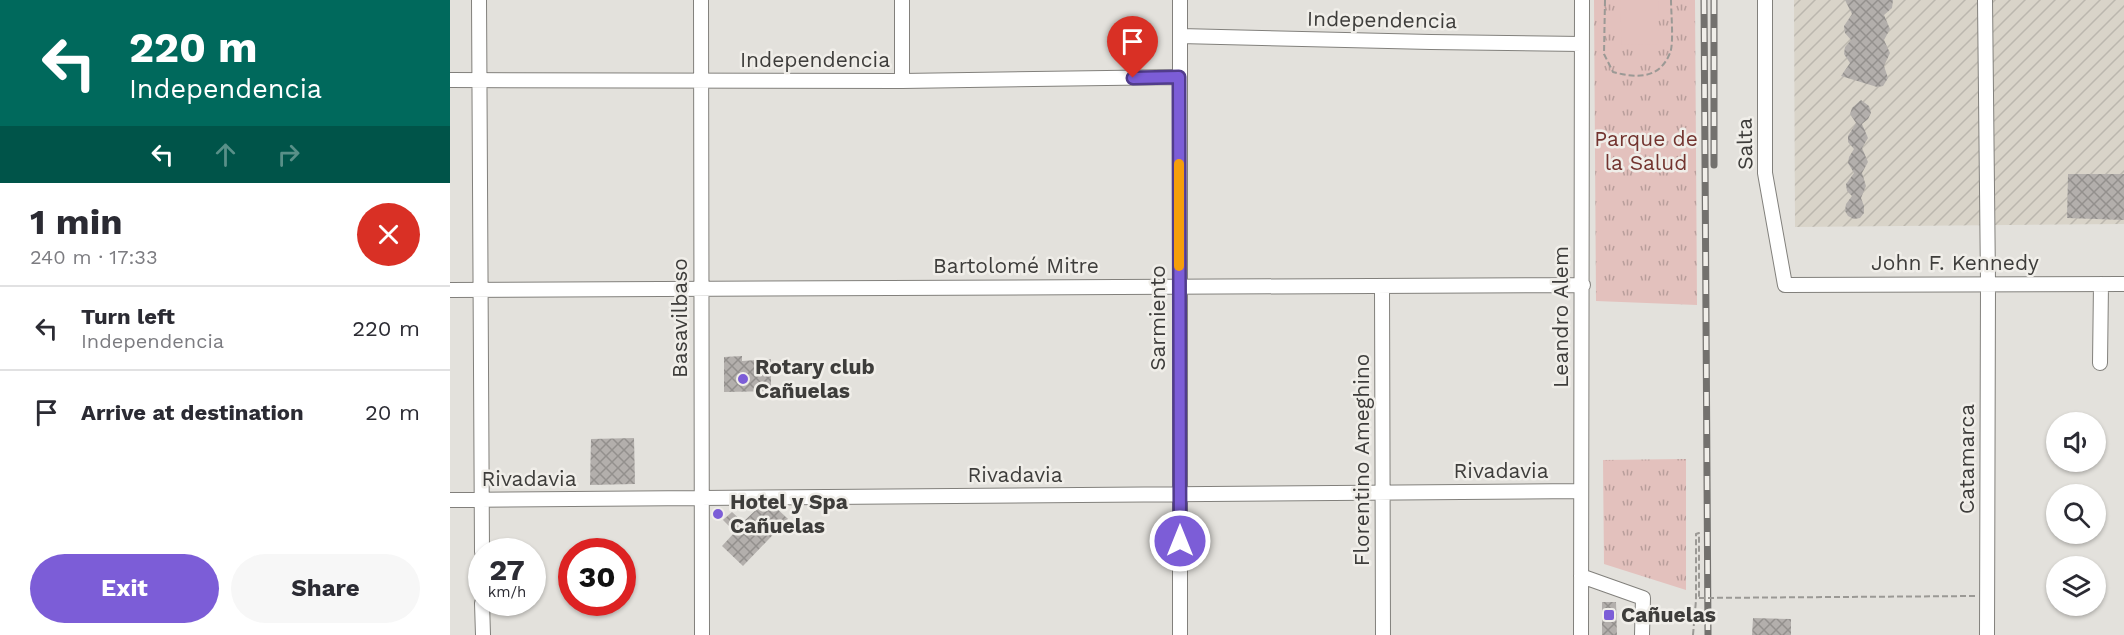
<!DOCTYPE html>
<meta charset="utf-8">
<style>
:root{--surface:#fff;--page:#f7f7f7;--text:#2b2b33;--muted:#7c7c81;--line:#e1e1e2;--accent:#7c5dd7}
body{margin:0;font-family:"Work Sans",sans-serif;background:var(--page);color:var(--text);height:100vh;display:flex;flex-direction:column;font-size:22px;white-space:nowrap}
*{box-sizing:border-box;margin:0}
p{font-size:20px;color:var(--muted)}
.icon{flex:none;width:33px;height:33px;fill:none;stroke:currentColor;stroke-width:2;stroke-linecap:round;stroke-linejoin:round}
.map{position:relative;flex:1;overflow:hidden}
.details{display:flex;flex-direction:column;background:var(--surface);width:450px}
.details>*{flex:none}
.hud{background:#00695c;color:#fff;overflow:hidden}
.tools{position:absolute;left:1596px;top:412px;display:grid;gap:12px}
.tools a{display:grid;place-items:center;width:60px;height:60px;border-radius:50%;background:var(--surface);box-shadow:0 2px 4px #0004;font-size:30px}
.speed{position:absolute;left:18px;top:538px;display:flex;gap:12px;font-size:30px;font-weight:700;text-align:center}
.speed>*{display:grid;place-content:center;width:78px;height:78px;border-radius:50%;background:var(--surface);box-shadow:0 2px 4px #0004;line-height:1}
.speed small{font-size:15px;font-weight:400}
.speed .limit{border:9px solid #d22;background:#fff;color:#111}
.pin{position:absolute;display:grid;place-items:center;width:51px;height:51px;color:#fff;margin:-62px -26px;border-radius:50% 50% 50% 0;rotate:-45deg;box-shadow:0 0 6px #0007}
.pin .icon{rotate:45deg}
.me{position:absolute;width:66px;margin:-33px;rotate:0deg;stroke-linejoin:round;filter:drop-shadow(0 0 4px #0008)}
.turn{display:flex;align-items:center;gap:21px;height:126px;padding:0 30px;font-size:27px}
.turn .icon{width:78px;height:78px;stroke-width:2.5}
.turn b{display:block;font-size:42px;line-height:51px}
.lanes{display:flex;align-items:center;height:57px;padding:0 30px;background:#0003;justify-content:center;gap:30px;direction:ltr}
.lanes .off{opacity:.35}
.round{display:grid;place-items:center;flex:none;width:63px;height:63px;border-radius:32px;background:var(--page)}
.overview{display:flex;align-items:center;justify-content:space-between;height:102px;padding:0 30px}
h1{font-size:36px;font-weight:700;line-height:45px}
.button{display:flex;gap:12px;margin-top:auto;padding:12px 30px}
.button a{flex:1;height:69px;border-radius:36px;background:var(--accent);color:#fff;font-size:24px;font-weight:700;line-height:69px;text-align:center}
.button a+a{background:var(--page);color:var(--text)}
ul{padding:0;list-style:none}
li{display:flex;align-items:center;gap:18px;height:84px;padding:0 30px;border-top:2px solid var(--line)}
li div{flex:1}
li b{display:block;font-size:22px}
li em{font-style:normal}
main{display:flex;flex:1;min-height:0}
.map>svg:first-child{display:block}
</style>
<main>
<section class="details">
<div class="hud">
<div class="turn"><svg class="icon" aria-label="left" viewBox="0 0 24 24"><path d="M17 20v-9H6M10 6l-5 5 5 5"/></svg><div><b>220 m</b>Independencia</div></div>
<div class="lanes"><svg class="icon" aria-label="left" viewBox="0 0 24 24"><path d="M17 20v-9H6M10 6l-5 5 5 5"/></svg><svg class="icon off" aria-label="ahead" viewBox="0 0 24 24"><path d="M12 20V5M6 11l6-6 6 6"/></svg><svg class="icon off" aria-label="right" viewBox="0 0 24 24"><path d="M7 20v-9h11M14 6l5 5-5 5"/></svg></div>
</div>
<div class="overview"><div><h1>1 min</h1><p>240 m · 17:33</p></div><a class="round" style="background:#d93025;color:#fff"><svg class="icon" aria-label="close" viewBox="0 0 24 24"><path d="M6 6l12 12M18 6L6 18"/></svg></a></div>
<ul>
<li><svg class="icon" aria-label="left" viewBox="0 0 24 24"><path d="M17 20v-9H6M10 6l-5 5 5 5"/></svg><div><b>Turn left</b><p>Independencia</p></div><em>220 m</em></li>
<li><svg class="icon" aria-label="arrive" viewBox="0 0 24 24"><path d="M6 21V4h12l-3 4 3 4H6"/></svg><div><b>Arrive at destination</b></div><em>20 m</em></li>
</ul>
<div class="button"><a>Exit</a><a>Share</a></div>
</section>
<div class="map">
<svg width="1674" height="635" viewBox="0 0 1674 635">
<defs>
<pattern id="industrial-furrows" width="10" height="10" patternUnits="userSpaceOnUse" patternTransform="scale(1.5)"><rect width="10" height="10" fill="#d9d4c9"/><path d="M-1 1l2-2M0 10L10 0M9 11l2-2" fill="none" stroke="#bbb7ae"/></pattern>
<pattern id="grass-tufts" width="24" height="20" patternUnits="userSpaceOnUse" patternTransform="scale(1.5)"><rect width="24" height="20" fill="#e3c1bd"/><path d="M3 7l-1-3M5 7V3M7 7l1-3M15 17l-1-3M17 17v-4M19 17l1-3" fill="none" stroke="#b99e9b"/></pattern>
<pattern id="building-cross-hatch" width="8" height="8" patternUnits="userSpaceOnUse" patternTransform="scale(1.5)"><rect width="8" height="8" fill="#b3afac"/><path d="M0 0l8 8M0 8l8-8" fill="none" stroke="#93908d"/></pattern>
</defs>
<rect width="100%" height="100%" fill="#e3e1dc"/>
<!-- industrial -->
<path fill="url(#industrial-furrows)" d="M1344,0H1674V224L1345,227Z"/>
<!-- grass -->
<path fill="url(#grass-tufts)" d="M1144,0H1245L1247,305L1146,301Z
M1236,459V590L1154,564L1153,460Z"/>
<!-- garden -->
<path fill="#e3c1bd" d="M1170,0H1208L1209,44L1172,45Z"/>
<!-- building -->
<path fill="url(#building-cross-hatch)" d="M1395,0H1443L1442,8L1434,15L1440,29L1434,40L1440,53L1434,66L1438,78L1433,86L1427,87L1391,76L1400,63L1394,54L1395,47L1401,40L1395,33L1394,26L1402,14Z
M1411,100L1419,106L1421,113L1418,119L1412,124L1418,138L1412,148L1418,162L1412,173L1416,186L1411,198L1414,206V213L1410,218L1404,219L1398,216L1395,211L1396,204L1402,196L1397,191L1396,184L1404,173L1398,163L1399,157L1404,149L1398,142V136L1406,123L1400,114L1402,108Z
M1618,174H1674V220L1617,218Z
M292,356V361L321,359V391L274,392V357Z
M184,438L185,484L140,485L141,439Z
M324,506L338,519L293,566L272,546L285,532L273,520L282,512L293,522L309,507Z
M1152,602H1166L1167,635H1152Z
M1303,618L1341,619V635H1302Z"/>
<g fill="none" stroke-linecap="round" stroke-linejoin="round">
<defs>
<path id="minor" d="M29,0L32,552
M251,0L252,635
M452,0V81
M1315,0V173L1335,285L1674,284
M1535,0L1538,283L1537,635
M730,36L981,42L1132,44
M0,80L452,81L729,77
M932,286L933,635
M0,290L1133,285
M1650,363L1651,284
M0,500L1131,491
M1131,576L1193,598L1192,635
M32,603L33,635
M730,635V0
M1131,635L1132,0"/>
</defs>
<!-- minor casing -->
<use href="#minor" stroke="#82807c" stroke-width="16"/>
<!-- path -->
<path stroke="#9b9995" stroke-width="2" stroke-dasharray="6 3" stroke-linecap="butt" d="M1155,0L1154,54L1163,72C1186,78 1209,80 1220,53C1224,44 1221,12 1221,0
M1243,635L1246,600V534L1249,533V598"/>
<!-- minor -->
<use href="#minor" stroke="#fff" stroke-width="14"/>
<defs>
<path id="rail" d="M1254,0L1258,635
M1264,0V165"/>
</defs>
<!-- rail casing -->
<use href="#rail" stroke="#73716e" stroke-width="7"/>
<!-- rail -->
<use href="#rail" stroke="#f0eee9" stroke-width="4.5" stroke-dasharray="14" stroke-linecap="butt"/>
<!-- path-bridge -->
<path stroke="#9b9995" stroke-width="2" stroke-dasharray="6 3" stroke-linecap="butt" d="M1249,598L1526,596"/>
</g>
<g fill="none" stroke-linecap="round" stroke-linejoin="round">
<defs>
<path id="route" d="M683,78L729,77L730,541"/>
</defs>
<!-- route casing -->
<use href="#route" stroke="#513c8c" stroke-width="15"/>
<!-- route -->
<use href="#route" stroke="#7c5dd7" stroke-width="10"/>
<!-- slow -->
<path stroke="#f59e0b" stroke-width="10" d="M729,164V266"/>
</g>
<!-- markers -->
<g fill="#7c5dd7" stroke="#f0eee9" stroke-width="2">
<circle cx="293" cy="379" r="6"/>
<circle cx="268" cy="514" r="6"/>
<rect x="1153" y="609" width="12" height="12" rx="3"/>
</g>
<g text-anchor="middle" stroke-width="5" stroke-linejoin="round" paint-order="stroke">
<!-- street labels -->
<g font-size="21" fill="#3e3d3b" stroke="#f0eee9">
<text transform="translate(932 20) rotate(1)" y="7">Independencia</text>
<text x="365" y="67">Independencia</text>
<text transform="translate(1295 144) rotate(-91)" y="7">Salta</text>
<text x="1505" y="270">John F. Kennedy</text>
<text x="566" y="273">Bartolomé Mitre</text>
<text transform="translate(1111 317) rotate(-90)" y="7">Leandro Alem</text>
<text transform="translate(230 318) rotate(-90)" y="7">Basavilbaso</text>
<text transform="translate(708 318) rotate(-90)" y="7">Sarmiento</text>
<text transform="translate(1517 459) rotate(-90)" y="7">Catamarca</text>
<text transform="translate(912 460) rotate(-90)" y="7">Florentino Ameghino</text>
<text x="1051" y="478">Rivadavia</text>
<text x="565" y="482">Rivadavia</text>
<text x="79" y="486">Rivadavia</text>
</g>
<!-- park labels -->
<g font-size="21" fill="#73342f" stroke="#f0eee9">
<text x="1196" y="146">Parque de<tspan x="1196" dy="24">la Salud</tspan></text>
</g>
<!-- poi labels -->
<g font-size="21" font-weight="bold" fill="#3e3d3b" stroke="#f0eee9" text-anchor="start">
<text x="305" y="374">Rotary club<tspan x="305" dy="24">Cañuelas</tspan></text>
<text x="280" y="509">Hotel y Spa<tspan x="280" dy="24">Cañuelas</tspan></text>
<text x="1171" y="622">Cañuelas</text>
</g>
</g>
</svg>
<div class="tools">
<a><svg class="icon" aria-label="sound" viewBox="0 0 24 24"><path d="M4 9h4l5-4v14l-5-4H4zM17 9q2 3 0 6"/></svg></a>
<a><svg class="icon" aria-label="search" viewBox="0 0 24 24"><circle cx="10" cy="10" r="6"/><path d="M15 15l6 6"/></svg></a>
<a><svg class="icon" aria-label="layers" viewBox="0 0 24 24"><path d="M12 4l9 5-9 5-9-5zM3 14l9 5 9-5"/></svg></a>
</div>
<div class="speed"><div>27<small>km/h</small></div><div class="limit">30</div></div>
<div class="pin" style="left:683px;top:78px;background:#d93025"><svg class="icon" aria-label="arrive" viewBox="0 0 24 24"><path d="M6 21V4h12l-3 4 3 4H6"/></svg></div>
<svg class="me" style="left:730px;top:541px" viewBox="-20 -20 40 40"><circle r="17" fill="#7c5dd7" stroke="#fff" stroke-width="3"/><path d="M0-11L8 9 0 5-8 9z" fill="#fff"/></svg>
</div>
</main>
